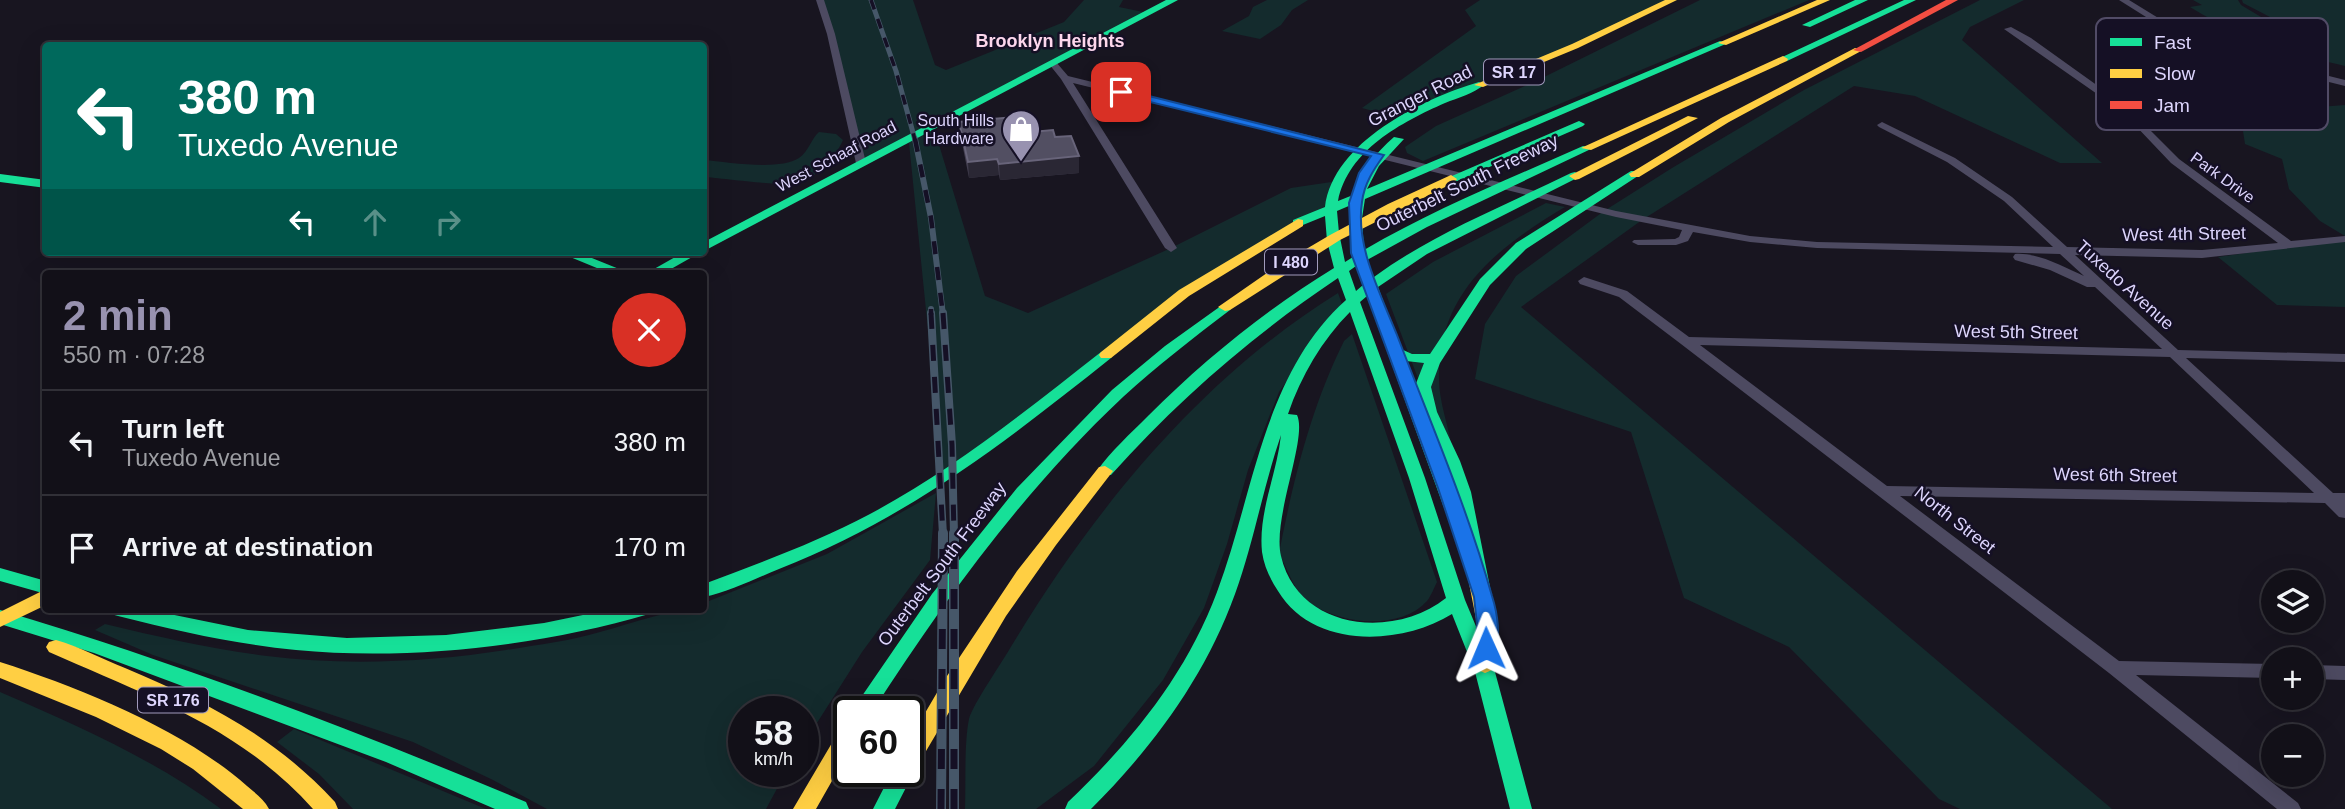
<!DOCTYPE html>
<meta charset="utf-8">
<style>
:root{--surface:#121018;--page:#1f1e25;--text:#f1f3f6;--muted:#9c9da2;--line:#313037;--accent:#9892b0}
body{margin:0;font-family:Helvetica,sans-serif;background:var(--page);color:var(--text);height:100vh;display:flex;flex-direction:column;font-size:26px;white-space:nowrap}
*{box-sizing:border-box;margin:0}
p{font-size:23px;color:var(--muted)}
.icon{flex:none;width:38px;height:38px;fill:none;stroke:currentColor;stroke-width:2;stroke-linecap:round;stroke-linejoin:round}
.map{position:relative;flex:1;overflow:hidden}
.panel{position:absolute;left:42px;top:270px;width:665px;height:343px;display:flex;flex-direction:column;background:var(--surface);border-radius:7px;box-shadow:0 7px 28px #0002,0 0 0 2px var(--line)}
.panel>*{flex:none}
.guide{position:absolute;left:42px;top:42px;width:665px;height:214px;border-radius:7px;box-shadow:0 7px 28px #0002,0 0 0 2px var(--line);background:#00695c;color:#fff;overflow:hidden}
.controls{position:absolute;left:2261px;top:570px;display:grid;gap:14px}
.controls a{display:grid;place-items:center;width:63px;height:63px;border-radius:50%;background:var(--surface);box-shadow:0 7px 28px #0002,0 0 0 2px var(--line);font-size:35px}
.speed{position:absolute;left:728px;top:696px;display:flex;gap:14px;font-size:35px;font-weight:700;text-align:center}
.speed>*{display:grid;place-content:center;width:91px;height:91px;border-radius:50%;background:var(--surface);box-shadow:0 7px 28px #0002,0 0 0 2px var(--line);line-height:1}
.speed small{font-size:18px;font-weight:400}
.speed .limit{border:4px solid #111;border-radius:10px;background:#fff;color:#111}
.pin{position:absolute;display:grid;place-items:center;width:60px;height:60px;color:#fff;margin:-30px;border-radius:14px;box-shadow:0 4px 10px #0006}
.me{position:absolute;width:77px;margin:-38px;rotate:359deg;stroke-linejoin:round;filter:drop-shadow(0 0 5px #0008)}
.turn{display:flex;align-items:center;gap:24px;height:147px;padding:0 21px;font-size:32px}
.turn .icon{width:91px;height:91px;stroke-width:2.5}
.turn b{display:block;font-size:49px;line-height:60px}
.lanes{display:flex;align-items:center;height:66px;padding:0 21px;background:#0003;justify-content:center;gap:35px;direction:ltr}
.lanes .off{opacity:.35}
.round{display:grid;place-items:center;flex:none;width:74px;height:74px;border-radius:37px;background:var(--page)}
.head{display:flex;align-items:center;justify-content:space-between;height:119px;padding:0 21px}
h1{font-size:42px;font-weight:700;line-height:52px;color:var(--accent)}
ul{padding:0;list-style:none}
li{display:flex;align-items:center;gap:21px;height:105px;padding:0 21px;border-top:2px solid var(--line)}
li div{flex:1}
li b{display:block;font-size:26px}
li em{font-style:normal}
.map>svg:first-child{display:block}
</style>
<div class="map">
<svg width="2345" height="809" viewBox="0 0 2345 809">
<rect width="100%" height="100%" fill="#181520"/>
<!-- green -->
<path fill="#142b2d" d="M820,0H913L935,65L946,70L1064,22L1084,0H1123L1119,7L1148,13L933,125L985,296L1028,313L1171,248L1291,188L1338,181L1331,203L1249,251L943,477L909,143L861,163Z
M1267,0H1308L1292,10L1281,25L1260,39L1222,31L1249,16L1253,7Z
M1480,0H1672L1406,120L1362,108L1476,26L1465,10Z
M1700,0H1809L1423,161L1407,153L1405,147L1436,126L1536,81Z
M1980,0H2024L1970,27L1962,40L2102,163H2060L1915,96L1854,86L1642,220L1521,307L2112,809H1960L1939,799L1789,647L1684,598L1631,432L1475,379L1485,324L1516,276L1604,211L1672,168L1804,90Z
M2193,0H2238L2241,5L2283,30L2270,17L2243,3L2242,0H2345V66C2286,52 2242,39 2190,7L2202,5Z
M2345,105V236L2320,221L2289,189L2282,159L2245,144L2243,131L2304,122L2319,107Z
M819,132L836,134L843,140C834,160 818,177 796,183C784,187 722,178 704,177V160C727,162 779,171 799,158C809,151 811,139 819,132Z
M1546,203L1565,207C1498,247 1437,293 1439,379C1439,401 1448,425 1452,447H1444L1386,294L1433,262Z
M2345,239V307L2277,305L2218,257Z
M1338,293L1342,304L1279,392L1248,470L1227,544L1204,608L1163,680L1094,766L1036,809H965C966,783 964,743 969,719C973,704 1003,661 1012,645C1095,508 1201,378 1338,293Z
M1352,334L1437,582C1434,588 1431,596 1427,601C1399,632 1336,624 1306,600C1294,590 1286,566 1279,553C1294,478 1310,410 1344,341Z
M936,493L930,560L862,652L803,745V712H744V772H786L766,809H547L493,780L413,742L153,655L95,630L105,624C159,637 212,649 267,656C345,666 429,662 506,650C537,645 570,641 600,632C634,623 668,609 704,609V603L827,554Z
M0,692C76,725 154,759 221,809H0Z
M294,729L486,809H353L319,774L277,742Z"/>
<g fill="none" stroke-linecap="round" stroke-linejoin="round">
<!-- street -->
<path fill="#4d4a61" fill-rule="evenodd" d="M816,0H824L835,34L866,163L865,165L861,166L856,163L827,34Z
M2119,0H2129L2212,51L2216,48L2345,80V86L2217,54L2230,62L2246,79L2232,92L2214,96L2112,97L2139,119L2179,159L2291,241L2345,236V242L2202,258L2075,255L2178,350L2345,354V362L2186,358L2333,493H2345V518L2339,517L2325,503L1900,496L2119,661L2273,664V678L2136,675L2298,803L2301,809H2277L2109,673L1681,344L1619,297L1580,284L1578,281L1584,277L1627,291L1689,337L2162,349L2095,287H2087L2050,270L2015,260L2013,257L2015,254C2037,252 2064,267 2084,276L2060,254L1817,248L1750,242L1693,232L1688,241L1676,245H1638L1632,242L1634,240L1675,239L1679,237L1682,230L1616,217L1073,83L1177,248L1171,252L1165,248L1061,79L1049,64L1056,62L1068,76L1616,211L1750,236L1817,242L2053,247L2004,201L1947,162L1879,127L1877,125L1882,122L1955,158L2012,197L2067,247L2202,250L2278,243L2171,163L2133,123L2100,96L2004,29L2011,27L2031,38L2105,91L2214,90L2226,88L2236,79L2224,66ZM1700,345L2170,357L2314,493L1887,486Z
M2312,665L2345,666V680L2312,679Z"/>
<!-- fast -->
<path fill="#16e098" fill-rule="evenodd" d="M1166,0H1178L704,251V242Z
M1855,0H1868L1810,27L1802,25Z
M1904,0H1916L1787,61L1778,59Z
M1720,41L1728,43L1365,199L1362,218L1364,250C1434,209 1509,179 1583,146L1593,148L1427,227L1367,260L1374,277C1434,233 1504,206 1571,173L1575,172L1581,176L1427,254L1378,287L1401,349L1412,354H1430L1480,279L1516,243L1631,171H1639L1641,174L1526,249L1490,285L1440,363L1431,387L1437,412L1460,461L1471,492L1492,597L1490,602H1476L1474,597L1459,521L1450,520L1447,516L1367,296L1360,302L1425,478L1465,600L1495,672L1532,809H1510L1475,672L1452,614C1400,646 1313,649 1278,591C1270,579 1264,566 1262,552C1258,512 1277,474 1281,435C1263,487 1254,542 1235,594C1205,677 1153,747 1091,809H1065L1068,802C1131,742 1186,675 1217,592C1254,494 1263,374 1346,300L1338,278C1253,335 1179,399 1111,475H1099L1097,471C1111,451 1131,433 1148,416C1204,360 1267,309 1334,268L1327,241L1325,216L1298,227L1293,226V220L1325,207C1333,142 1422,99 1479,82L1484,85C1474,93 1458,98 1445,103C1402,122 1348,150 1338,201L1353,195C1360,171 1376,153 1394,137L1404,139L1379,166L1367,189ZM1351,205L1350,235L1353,257L1345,262L1339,233L1337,211ZM1356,266L1363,285L1356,291L1349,271ZM1350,312L1409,478L1446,598C1393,640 1298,630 1281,556C1272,518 1308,438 1297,415L1288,414C1301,376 1322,340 1350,312ZM1406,361L1424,363L1415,386Z
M1579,121L1585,124L1583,126L1455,182L1451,183L1445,179Z
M0,174L46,180V188L0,182Z
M558,252H577L629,273H609Z
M684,252H701L664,273H647Z
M1225,303L1232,307L1230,310C1193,338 1157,366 1123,397C1024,490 945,599 872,712H851L932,594L1017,488L1112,390L1165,346Z
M1106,351L1113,355L1111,358C1003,444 908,518 779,569C754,579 729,592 704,597V584C760,563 817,542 870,514C953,470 1027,410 1101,352Z
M0,568L46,581V594L0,581Z
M108,609H145L248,630L347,638L446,635L544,623L612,609H652L649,614C540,646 409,661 296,650C235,644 177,631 118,616L111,614Z
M0,610C179,663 354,730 526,802L529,809H495L386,762L94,653L0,624Z
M908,765L914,772L895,809H873L892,772H908Z"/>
<!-- slow -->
<path fill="#ffcf43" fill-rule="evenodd" d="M1665,0H1677L1578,48L1483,87L1474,85L1572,44Z
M1817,0H1830L1726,45L1718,43Z
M1855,48L1863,50L1729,122L1639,177H1631L1629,174L1721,118Z
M1783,56L1788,59L1787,61L1591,150L1581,148Z
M1688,116L1698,118L1579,179L1575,180L1569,176Z
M1451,175L1457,179L1455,182L1340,240L1230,310L1225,311L1218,307L1274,268L1330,235L1388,204Z
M1298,219L1303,220V226L1189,296L1111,358H1101L1099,355L1101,352L1179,290Z
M1105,466L1113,471L1056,545L1006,616L916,768L908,771V742L945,679L1017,571L1099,467Z
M1477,572L1484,573L1486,578L1497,624L1495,665L1492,670L1485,673L1478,670L1475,665L1477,624L1468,578L1470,573Z
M46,589V605L0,627V612Z
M56,640C80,647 102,659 125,668C208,703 273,735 335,802L338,809H313C241,728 146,695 49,652L46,647L49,642Z
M0,662C81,688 184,730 247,786C255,793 264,799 269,809H243L193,769L161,749L96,717L0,678Z
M849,724V751L816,809H793L842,726Z"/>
<!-- jam -->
<path fill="#f24e42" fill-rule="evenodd" d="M1946,0H1958L1861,52L1853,50Z"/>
<defs>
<path id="rail-far3" d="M871,0L896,71L915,140"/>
<path id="rail-far2" d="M915,139L931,218L943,315
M931,309V315"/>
<path id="rail-far1" d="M931,313L943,535
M943,313L952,445L954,535"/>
<path id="rail" d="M941,809L943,533
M954,809V533"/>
</defs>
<!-- rail-far3 casing -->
<use href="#rail-far3" stroke="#465769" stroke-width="5"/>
<!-- rail-far2 casing -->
<use href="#rail-far2" stroke="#465769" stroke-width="6"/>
<!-- rail-far1 casing -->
<use href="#rail-far1" stroke="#465769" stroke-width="8"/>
<!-- rail casing -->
<use href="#rail" stroke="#465769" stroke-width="10"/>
<!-- rail-far3 -->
<use href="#rail-far3" stroke="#151025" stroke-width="3.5" stroke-dasharray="10" stroke-linecap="butt"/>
<!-- rail-far2 -->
<use href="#rail-far2" stroke="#151025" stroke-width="4.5" stroke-dasharray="13" stroke-linecap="butt"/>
<!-- rail-far1 -->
<use href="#rail-far1" stroke="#151025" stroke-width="5" stroke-dasharray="16" stroke-linecap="butt"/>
<!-- rail -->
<use href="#rail" stroke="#151025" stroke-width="7" stroke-dasharray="20" stroke-linecap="butt"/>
</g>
<!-- wall -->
<path fill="#423e4f" d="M959,122L1032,132L1055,137L1079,173L1000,180L999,175L969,178L961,138Z"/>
<!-- shaded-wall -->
<path fill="#2a2734" d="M1079,156V173L1000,180L999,164Z
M997,159L999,175L969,178L968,162Z"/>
<!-- building -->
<path fill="#524f62" stroke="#68647a" stroke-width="2" d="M1027,116L1032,132L1053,130L1055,137L1071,136L1079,156L999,164L997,159L968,162L959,122Z"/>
<!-- route -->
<path fill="#1a73e8" stroke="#114b97" stroke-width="2" d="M1121,89L1384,155C1374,169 1364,184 1362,202C1355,246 1381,295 1397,335C1430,421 1467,507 1492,596C1497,612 1502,638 1493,653L1486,655L1479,653L1476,648L1477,624L1474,597L1438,488L1351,253L1349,203L1359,173L1371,156L1117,94L1116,92Z"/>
<!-- icons -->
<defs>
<symbol id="shop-pin" viewBox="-11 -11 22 30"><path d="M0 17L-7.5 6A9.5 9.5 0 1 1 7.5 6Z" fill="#9892b0" stroke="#151025"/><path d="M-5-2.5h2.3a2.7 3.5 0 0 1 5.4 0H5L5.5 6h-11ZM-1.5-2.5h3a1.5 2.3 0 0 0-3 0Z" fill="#fff"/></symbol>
</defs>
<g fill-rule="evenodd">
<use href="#shop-pin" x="999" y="107" width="44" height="60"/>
</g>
<g text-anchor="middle" stroke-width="5" stroke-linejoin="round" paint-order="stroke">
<!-- shield labels -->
<g fill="#151025" stroke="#a19abc" stroke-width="2">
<rect x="1484" y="59.5" width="60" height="25" rx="5"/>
<rect x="1265" y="249.5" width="52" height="25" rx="5"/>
<rect x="138" y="687.5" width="70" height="25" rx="5"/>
</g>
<g font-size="16" font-weight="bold" fill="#ddd5fd">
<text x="1514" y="78">SR 17</text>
<text x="1291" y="268">I 480</text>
<text x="173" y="706">SR 176</text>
</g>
<!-- far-poi labels -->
<g font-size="16" fill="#ddd5fd" stroke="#151025" text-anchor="end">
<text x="994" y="126">South Hills<tspan x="994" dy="18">Hardware</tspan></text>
</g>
<!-- far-street labels -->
<g font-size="16" fill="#ddd5fd" stroke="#151025">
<text transform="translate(836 156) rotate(-28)" y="6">West Schaaf Road</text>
<text transform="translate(2223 177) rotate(36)" y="6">Park Drive</text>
</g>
<!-- far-quarter labels -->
<g font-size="18" font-weight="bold" fill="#fdd7ed" stroke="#151025">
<text x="1050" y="47">Brooklyn Heights</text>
</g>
<!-- street labels -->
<g font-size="18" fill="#ddd5fd" stroke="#151025">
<text transform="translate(1420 96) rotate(-27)" y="6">Granger Road</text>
<text transform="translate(1467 183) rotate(-26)" y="6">Outerbelt South Freeway</text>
<text transform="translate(2184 234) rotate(-1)" y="6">West 4th Street</text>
<text transform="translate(2125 285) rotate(42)" y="6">Tuxedo Avenue</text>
<text transform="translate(2016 332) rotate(1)" y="6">West 5th Street</text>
<text transform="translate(2115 475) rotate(1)" y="6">West 6th Street</text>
<text transform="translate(1955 520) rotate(38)" y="6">North Street</text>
<text transform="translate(942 564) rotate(-53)" y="6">Outerbelt South Freeway</text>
</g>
</g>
<!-- legend -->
<rect x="2096" y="18" width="232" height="112" rx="10" fill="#151025" stroke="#514b66" stroke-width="2"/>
<rect x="2110" y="38" width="32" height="8" fill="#16e098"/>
<rect x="2110" y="69" width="32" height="9" fill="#ffcf43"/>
<rect x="2110" y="101" width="32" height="8" fill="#f24e42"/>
<g font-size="19" fill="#ddd5fd">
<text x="2154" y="49">Fast</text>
<text x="2154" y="80">Slow</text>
<text x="2154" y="112">Jam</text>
</g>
</svg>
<div class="controls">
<a><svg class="icon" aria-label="layers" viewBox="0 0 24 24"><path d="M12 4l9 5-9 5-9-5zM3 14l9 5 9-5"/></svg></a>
<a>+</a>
<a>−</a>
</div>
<div class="speed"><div>58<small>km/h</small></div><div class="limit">60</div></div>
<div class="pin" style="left:1121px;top:92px;background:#d93025"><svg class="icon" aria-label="arrive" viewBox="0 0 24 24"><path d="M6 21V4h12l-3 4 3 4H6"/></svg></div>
<svg class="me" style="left:1486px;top:648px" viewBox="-20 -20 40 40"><path d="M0-17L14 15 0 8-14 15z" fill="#1a73e8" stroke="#fff" stroke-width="4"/></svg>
<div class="guide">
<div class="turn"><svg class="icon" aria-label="left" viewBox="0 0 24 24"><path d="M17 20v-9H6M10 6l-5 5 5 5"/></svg><div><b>380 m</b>Tuxedo Avenue</div></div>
<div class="lanes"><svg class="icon" aria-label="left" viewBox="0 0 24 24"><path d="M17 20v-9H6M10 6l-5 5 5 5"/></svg><svg class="icon off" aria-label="ahead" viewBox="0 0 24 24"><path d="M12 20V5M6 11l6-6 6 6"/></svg><svg class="icon off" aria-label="right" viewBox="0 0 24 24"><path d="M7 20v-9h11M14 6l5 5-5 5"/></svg></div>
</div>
<section class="panel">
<div class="head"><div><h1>2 min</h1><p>550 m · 07:28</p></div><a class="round" style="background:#d93025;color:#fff"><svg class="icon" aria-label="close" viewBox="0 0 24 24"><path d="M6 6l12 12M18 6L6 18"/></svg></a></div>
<ul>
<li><svg class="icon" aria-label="left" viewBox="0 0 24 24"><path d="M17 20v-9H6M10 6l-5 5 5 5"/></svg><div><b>Turn left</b><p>Tuxedo Avenue</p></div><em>380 m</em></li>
<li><svg class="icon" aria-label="arrive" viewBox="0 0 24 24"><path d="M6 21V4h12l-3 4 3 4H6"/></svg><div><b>Arrive at destination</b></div><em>170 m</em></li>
</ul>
</section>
</div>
